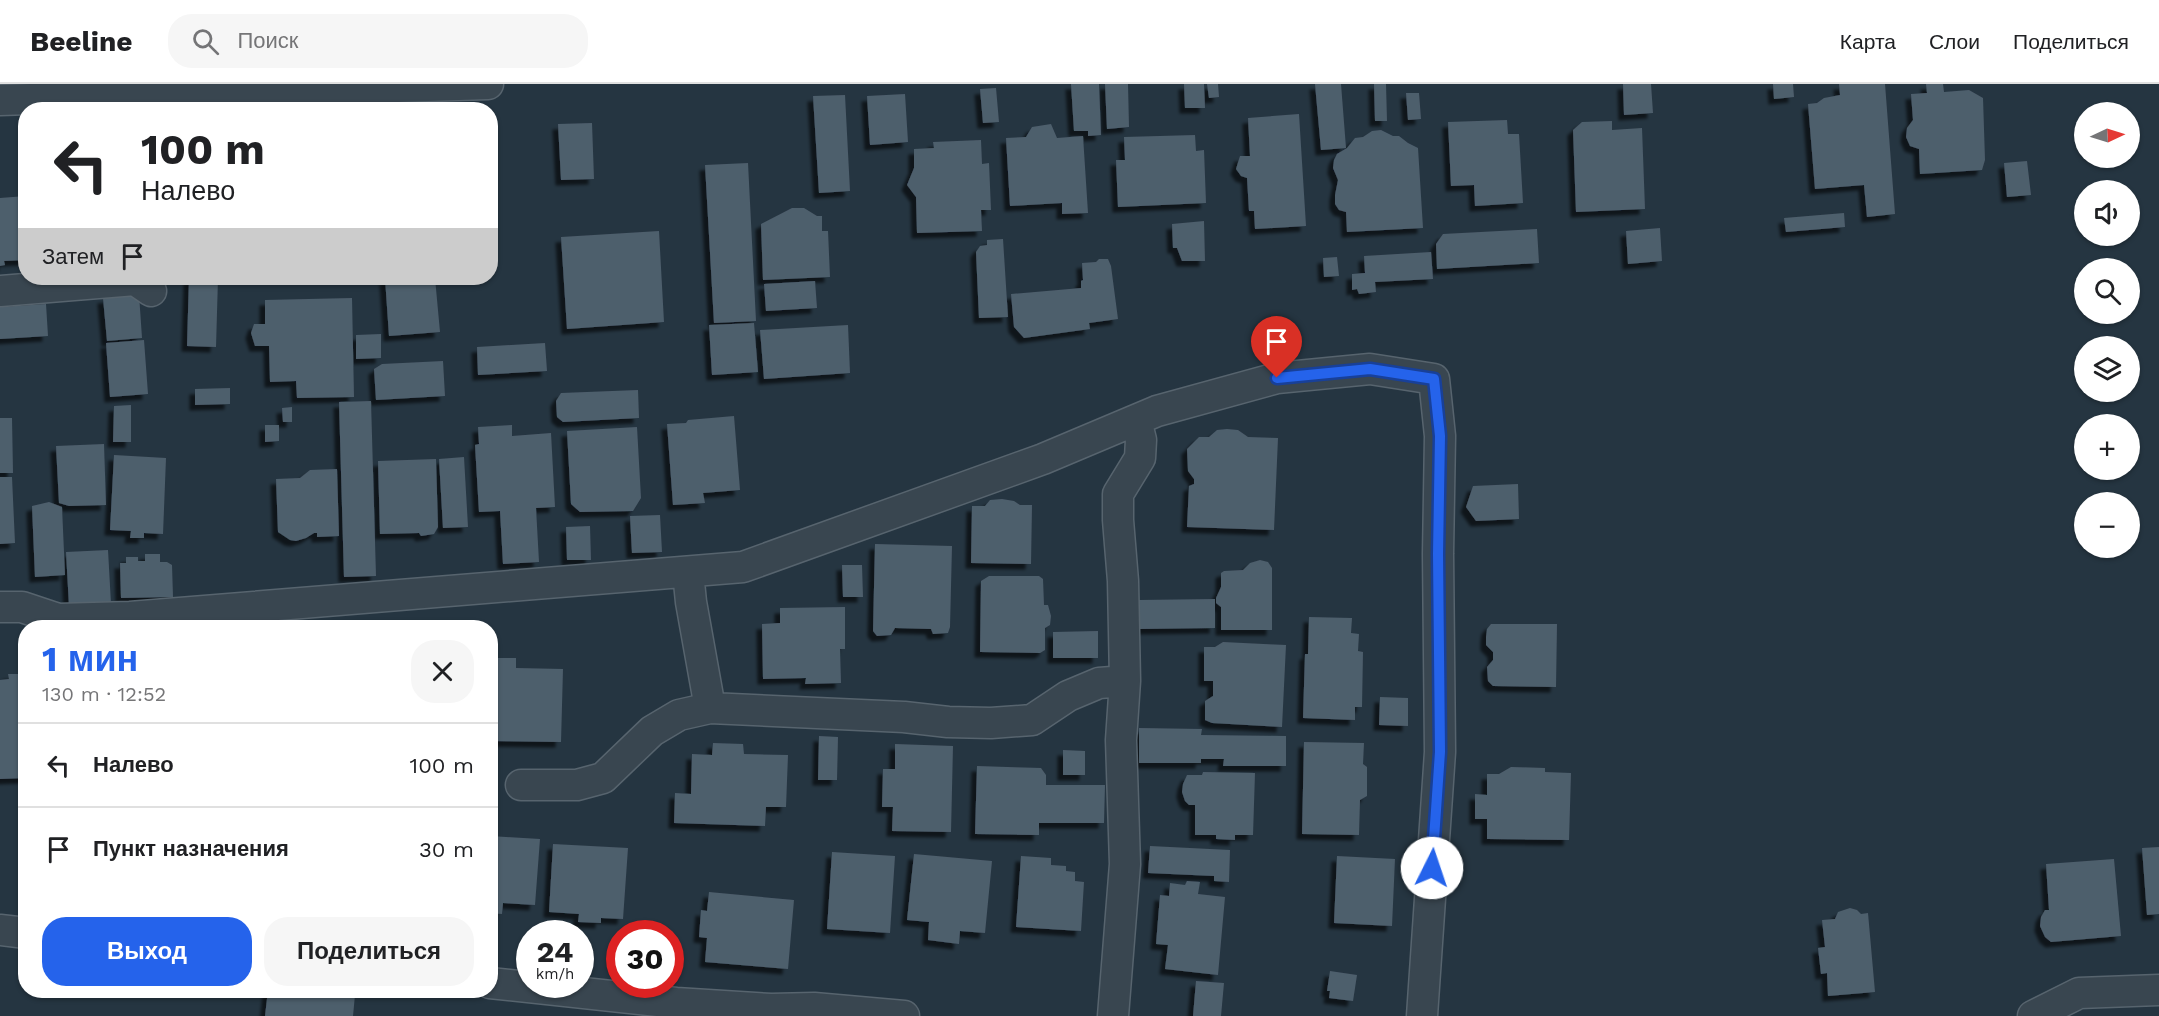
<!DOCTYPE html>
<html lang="ru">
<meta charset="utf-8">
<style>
:root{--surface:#fff;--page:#f6f6f6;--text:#202124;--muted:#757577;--line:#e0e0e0;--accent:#2563eb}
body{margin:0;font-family:"Work Sans",sans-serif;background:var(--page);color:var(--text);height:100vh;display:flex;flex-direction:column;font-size:22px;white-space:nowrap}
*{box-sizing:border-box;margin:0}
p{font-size:20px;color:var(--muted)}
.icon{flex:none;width:33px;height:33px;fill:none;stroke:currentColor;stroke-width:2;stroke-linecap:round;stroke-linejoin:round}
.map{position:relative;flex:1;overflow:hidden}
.drawer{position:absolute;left:18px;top:536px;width:480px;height:378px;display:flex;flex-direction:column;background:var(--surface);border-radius:24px;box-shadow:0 2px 4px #0004}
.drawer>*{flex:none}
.guide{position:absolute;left:18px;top:18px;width:480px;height:183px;border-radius:24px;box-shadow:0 2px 4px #0004;background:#fff;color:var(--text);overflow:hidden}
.needle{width:39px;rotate:86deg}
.controls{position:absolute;left:2074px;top:18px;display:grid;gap:12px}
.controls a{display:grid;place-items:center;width:66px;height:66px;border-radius:50%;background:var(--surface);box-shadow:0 2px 4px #0004;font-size:30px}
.speed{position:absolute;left:516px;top:836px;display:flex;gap:12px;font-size:30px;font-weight:700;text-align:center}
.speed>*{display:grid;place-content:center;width:78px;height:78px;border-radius:50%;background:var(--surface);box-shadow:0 2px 4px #0004;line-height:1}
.speed small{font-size:15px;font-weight:400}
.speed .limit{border:9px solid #d22;background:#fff;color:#111}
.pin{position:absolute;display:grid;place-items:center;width:51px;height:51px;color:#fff;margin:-62px -26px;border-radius:50% 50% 50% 0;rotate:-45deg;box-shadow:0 0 6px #0007}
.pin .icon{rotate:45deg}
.me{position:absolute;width:66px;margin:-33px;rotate:4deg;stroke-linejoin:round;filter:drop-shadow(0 0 4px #0008)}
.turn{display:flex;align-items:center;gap:21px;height:126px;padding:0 24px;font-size:27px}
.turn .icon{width:78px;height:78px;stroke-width:2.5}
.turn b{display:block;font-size:42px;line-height:51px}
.then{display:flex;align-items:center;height:57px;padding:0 24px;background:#0003;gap:12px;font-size:22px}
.round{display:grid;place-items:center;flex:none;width:63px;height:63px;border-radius:24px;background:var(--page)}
.overview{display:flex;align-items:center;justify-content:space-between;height:102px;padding:0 24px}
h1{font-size:36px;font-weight:700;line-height:45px;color:var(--accent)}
.cta{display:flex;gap:12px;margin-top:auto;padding:12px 24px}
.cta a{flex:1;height:69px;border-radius:24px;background:var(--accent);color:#fff;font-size:24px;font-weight:700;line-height:69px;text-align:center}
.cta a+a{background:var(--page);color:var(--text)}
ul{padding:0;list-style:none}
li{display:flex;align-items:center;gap:18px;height:84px;padding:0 24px;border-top:2px solid var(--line)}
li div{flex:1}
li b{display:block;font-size:22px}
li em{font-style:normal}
header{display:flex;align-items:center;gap:36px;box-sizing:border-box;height:84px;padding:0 30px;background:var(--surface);border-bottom:2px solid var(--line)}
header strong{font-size:28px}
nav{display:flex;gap:33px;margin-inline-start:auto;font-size:21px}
.search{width:420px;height:54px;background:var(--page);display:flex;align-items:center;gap:15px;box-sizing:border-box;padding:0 21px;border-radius:24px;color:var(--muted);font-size:22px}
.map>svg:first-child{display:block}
</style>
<header>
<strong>Beeline</strong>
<div class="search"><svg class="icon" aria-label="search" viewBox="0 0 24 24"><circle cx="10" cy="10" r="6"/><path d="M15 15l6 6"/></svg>Поиск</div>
<nav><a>Карта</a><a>Слои</a><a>Поделиться</a></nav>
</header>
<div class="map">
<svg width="2159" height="932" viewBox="0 0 2159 932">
<defs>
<filter id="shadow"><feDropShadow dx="-5.5" dy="5.5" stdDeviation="1.5" flood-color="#0009"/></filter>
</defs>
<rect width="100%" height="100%" fill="#253541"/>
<!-- building -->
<path fill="#4e5e6c" filter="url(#shadow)" d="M1071,0H1099L1101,51L1088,52V47H1074Z
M1105,0H1128L1129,43L1107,45Z
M1184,0H1204L1205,24H1185Z
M1207,0H1218L1219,13L1209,14Z
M1315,0H1341L1346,64L1321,66Z
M1374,0H1386L1387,37H1375Z
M1623,0H1651L1653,29L1624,31Z
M1773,0H1793L1794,13L1774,15Z
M1839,0H1885L1895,130L1867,133L1864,101L1815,105L1808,20L1817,19L1824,14L1840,11Z
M1926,0H1943L1944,8L1969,6L1983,14L1985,76L1982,86L1920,90L1919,65L1910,62L1906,53L1907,44L1913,36L1911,10L1927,9Z
M996,4L999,38L983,39L980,5Z
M1406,9H1419L1421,35L1408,36Z
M905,10L908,58L870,61L867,12Z
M845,11L850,107L819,109L813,12Z
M1299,30L1306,142L1255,145L1254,127H1249L1247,94L1241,92L1236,85L1240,72H1250L1248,34Z
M1507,36L1508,50H1519L1523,119L1475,122L1474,101L1451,102L1448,38Z
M1612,37V46L1642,44L1645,125L1576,128L1573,46L1582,38Z
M592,39L594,95L561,96L558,40Z
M1051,40L1057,54L1083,52L1088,129L1062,130V119L1010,122L1006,54L1026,53L1032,43Z
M1381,46L1393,52H1399L1408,59L1418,64L1423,144L1347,148L1346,128L1339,126L1335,120V111L1338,96L1333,84L1334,76L1337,70L1347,64L1355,54L1363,53L1372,47Z
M1195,51L1196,67L1204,66L1206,119L1118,123L1116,76H1125L1124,53Z
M981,56L982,80L989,79L991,126H981L982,147L917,149L916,113L907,101L914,84V65L934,64L933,58Z
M2027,77L2031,111L2007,113L2004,79Z
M748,79L756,237L714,239L705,81Z
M26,112V176L4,177L5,181L0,182V114Z
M792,124H804L817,132H822V147H828L830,193L763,196L761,140Z
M1844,129L1845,143L1786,148L1784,134Z
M1204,137L1205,177H1182L1177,164H1173L1172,140Z
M1660,144L1662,177L1628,180L1626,147Z
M1537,145L1539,179L1437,185L1436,160L1443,150Z
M659,147L664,238L567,245L561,153Z
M1003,155L1008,233L979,234L976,168L980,162L987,161V156Z
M1431,168L1433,195L1375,198L1376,208L1359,210L1357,205L1352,206V190L1365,189L1364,172Z
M1337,173L1339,192L1324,193L1323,174Z
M1099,175H1108L1111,182L1118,235L1089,239L1090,245L1024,254L1014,243L1011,210L1081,204V197L1083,196L1082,179L1096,178Z
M189,194H218L216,263L187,262Z
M385,194H435L440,248L389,252Z
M815,197L817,224L766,227L764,200Z
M139,210L142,254L107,257L103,214Z
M352,214L354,313L297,314L296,297L270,298L269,262H255L251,249L254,240H265V216Z
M46,220L48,252L0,255V223Z
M754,239L758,288L712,291L709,241Z
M848,241L850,289L764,295L760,246Z
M381,250V274L356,275V251Z
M144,256L148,310L110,313L106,259Z
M545,259L547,287L478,291L477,263Z
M443,277L445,312L376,316L374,285L382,280Z
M230,304V320L195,321V305Z
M638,306L639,334L563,338L557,333L556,317L561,309Z
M371,317L376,492L344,493L339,318Z
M131,321V358H113L114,322Z
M292,323V338H283L282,324Z
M734,332L740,406L703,409L705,419L673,421L667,340L686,339L688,336Z
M0,334H12L13,389H0Z
M265,341H279V357L265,358Z
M512,341V352L551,349L555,423L536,424L539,478L503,480L500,427L479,428L475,361L479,360L478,343Z
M637,343L641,414L633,427L580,428L571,420L567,347Z
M1227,345L1238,346L1248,353L1278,354L1274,446L1187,443L1189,402L1194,400V395L1188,387L1187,365L1199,353H1209L1217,346Z
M104,360L106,421L69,422L59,419L56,362Z
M114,371L166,374L163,450L144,449V454H130L131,447L110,446Z
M464,373L468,443L443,444L439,375Z
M436,375L438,443L434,450L421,452L419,449L380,450L378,377Z
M337,385L339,452L317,453V449H314L306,454L296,457L290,456L278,448L276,395L300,394L310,386Z
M0,393H12L15,459L0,460Z
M1518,400L1519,435L1476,437L1466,423L1473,402Z
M1002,415L1014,417L1020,421H1032L1031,480L971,479L972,422H985L990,416Z
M49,418L62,423L65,491L35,493L32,422Z
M660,431L662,468L632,469L630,432Z
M590,442L591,476H567L566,443Z
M875,460L952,462L950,543L948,549L933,550L931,545L895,544L891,551L877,552L873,547Z
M108,466L111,520L69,522L66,468Z
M145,470H160V478H167L172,481L173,513L121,514L120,479H126V473H138V477H145Z
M1260,476L1268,478L1272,484V546H1221V523L1216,519V514L1221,503V489L1224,487L1243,486L1250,479Z
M842,481H862L863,513H843Z
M989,492H1039L1043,495L1044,521H1048L1051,532L1050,541L1045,544V566L1040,569L980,568L981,497Z
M1215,515V544L1139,545V516Z
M845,523V565H840L841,599L805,600L806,594L763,595L762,540L780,539V524Z
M1309,533L1352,534L1351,549L1359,550L1358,567L1363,568L1362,623H1355V636L1303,634L1305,570H1308Z
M1491,540H1557L1556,603L1493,602L1488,597L1487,583L1493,576V568L1486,561V553L1487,545Z
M1098,547V574H1053V548Z
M1223,558L1286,561L1282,643L1212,639L1205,636V617L1213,612V597H1204V563H1215Z
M493,574H516V584L563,585L561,658L490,657V580Z
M8,590H26V694L0,695V596L9,595Z
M1380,613L1408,614V642L1379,641Z
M1139,644L1202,645L1201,651L1286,652V682H1223L1224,675H1201V679H1139Z
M819,652L838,653L837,696H818Z
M1304,658L1364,659L1363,680L1367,683V712L1360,716L1359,751L1302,750Z
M713,659L743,660L744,670L788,671L786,723H766L765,742L674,739L675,709L691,710L692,670L712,671Z
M895,660L953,662L951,748L892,747L893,723H882L883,685H895Z
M1063,666L1085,667V691H1063Z
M977,682L1041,684L1046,691V701H1105L1104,739H1039V751L975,750Z
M1511,683L1545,684V688L1571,689L1569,756L1487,755V735H1475V710L1487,711V690H1499Z
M1203,688L1255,689L1253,751H1235V756L1216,755V751H1195V721H1189L1185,717L1182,708L1183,700L1187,691H1202Z
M490,752L540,755L535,821L503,819L502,830L490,829Z
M553,760L628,764L623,835L601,834V839L578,838L579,830L549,828Z
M1150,762L1230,766L1229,798L1214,797V792L1148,789Z
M2159,763V830L2147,831L2142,764Z
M832,768L895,772L890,849L827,845Z
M914,770L992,777L985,849L960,847L959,860L928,856L929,838L907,836Z
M1021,772L1051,774V781L1066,782V787L1075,788V797L1084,798L1081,847L1016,843Z
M1337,772L1395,775L1392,842L1334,839Z
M2114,775L2121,852L2051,858L2045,853L2040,842L2041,833L2045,826H2049L2046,780Z
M1187,797L1200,798L1198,810L1225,813L1218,891L1165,885L1168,861L1156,860L1160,811L1169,812L1170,799L1185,801Z
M709,808L794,816L788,885L705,878L707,854L699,853L701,826L707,827Z
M1850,824L1857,826L1861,830L1868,829L1875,908L1828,912L1827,889L1821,890L1818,864L1825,863L1822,836L1835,835L1838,828Z
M1330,887L1357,891L1353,917L1329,914L1330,907H1327Z
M1196,897L1224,899L1221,932H1193Z
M268,906H308L355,911L353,932H265Z"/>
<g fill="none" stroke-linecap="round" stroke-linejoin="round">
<defs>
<path id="minor" d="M0,16L488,0
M0,207L135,196L151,207
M688,488L691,518L710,624L904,633L948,638L991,639L1032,636L1068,612L1099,599L1125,597L1123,497L1118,436V410L1140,374L1141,356L1136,336
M0,523H22L58,535L130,533L743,483L1043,375L1157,327L1277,294L1370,285L1434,295L1440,352L1438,470L1440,668L1422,932
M521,701H577L603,694L652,647L679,631L710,624
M0,846L26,849
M490,899L676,919L771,925L814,924L904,932
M1113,932L1125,780L1121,656L1125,597
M2033,932L2079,909L2159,906"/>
</defs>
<!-- minor casing -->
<use href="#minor" stroke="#57646e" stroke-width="33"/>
<!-- minor -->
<use href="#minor" stroke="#394650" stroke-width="30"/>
</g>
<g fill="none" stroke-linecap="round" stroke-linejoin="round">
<defs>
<path id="route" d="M1277,294L1370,285L1434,295L1440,352L1438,470L1440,668L1432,784"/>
</defs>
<!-- route casing -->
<use href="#route" stroke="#184099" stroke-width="15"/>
<!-- route -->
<use href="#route" stroke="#2563eb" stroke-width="10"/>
</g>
</svg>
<div class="controls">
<a><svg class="needle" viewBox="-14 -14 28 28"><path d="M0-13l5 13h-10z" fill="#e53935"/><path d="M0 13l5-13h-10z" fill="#757577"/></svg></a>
<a><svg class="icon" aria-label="sound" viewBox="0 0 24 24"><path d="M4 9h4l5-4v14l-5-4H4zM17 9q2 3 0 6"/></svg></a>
<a><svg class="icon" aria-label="search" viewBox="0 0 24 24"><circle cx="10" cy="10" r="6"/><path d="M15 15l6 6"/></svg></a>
<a><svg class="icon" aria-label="layers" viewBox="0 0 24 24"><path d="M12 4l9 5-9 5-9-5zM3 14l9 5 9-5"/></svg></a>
<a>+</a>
<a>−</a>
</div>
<div class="speed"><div>24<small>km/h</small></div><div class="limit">30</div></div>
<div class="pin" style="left:1277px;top:294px;background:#d93025"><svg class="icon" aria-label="arrive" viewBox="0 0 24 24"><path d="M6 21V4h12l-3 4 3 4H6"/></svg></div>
<svg class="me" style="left:1432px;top:784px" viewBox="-20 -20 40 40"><circle r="19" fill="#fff"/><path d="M0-13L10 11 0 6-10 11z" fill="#2563eb"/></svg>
<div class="guide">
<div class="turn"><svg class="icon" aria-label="left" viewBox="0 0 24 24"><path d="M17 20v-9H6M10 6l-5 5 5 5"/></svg><div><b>100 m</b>Налево</div></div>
<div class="then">Затем<svg class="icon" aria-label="arrive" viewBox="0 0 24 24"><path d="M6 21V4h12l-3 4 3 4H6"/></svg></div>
</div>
<section class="drawer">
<div class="overview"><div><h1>1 мин</h1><p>130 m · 12:52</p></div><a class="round"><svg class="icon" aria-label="close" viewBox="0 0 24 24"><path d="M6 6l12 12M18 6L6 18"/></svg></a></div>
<ul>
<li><svg class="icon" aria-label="left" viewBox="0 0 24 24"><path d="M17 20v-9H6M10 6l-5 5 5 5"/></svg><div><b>Налево</b></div><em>100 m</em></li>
<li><svg class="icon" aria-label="arrive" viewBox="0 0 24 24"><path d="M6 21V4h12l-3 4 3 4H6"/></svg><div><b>Пункт назначения</b></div><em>30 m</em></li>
</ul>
<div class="cta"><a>Выход</a><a>Поделиться</a></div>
</section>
</div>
